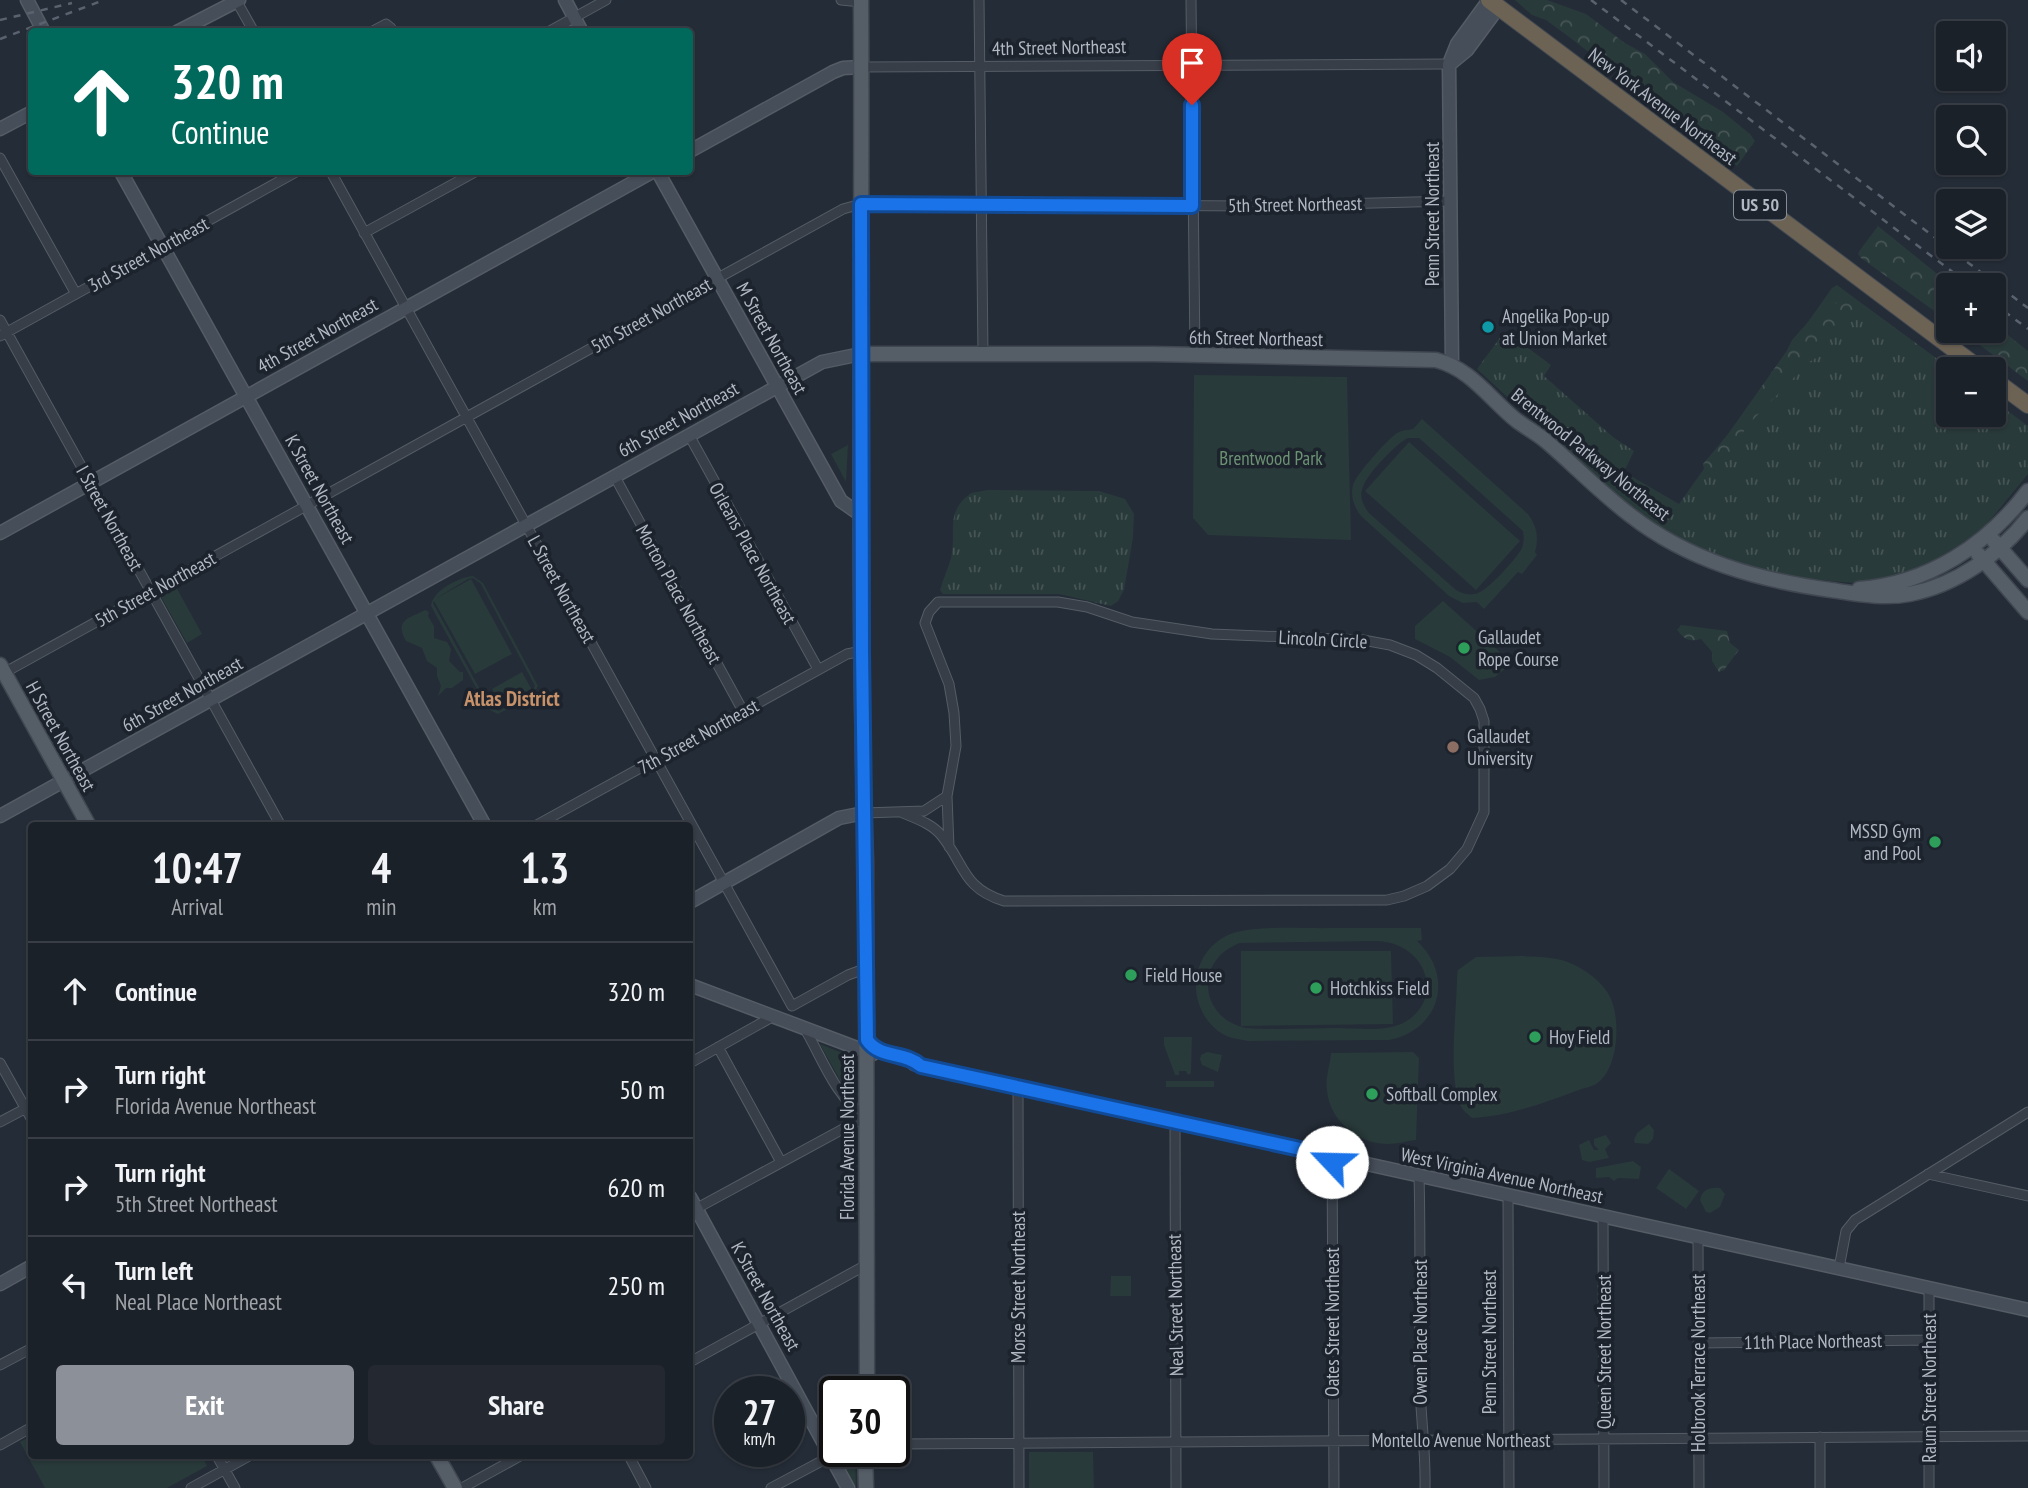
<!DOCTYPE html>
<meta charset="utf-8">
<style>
:root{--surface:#1b2129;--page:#242931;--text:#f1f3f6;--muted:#a0a3a8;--line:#393e46;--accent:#8c9099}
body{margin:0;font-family:"PT Sans Narrow",sans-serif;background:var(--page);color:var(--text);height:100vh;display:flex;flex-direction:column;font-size:26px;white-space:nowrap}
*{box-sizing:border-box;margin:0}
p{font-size:23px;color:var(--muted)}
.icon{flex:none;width:38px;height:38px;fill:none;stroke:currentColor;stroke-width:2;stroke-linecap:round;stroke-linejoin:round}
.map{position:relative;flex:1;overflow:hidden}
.side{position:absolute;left:28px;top:822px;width:665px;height:637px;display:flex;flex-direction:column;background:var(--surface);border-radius:7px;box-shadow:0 2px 5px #0004,0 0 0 2px var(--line)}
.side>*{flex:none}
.top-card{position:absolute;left:28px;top:28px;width:665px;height:147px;border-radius:7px;box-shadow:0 2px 5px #0004,0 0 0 2px var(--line);background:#00695c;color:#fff;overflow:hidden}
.tools{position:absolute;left:1936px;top:21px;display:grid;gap:14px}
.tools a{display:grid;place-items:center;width:70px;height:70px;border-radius:7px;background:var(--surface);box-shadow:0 2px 5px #0004,0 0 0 2px var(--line);font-size:35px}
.speed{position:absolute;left:714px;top:1376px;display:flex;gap:14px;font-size:35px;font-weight:700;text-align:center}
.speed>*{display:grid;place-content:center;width:91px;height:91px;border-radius:50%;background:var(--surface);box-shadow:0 2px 5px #0004,0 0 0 2px var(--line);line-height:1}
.speed small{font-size:18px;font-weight:400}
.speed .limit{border:4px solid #111;border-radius:10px;background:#fff;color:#111}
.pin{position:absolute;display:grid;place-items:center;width:60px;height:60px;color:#fff;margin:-72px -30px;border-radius:50% 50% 50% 0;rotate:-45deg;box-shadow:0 0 7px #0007}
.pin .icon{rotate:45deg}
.me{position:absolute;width:77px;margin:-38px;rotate:294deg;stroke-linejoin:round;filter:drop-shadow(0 0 5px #0008)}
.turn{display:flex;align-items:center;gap:24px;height:147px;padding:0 28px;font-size:32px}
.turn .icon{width:91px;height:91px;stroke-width:2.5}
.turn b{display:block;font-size:49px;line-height:60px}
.eta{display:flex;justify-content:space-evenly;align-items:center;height:119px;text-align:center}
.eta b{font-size:42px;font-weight:800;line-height:49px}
.primary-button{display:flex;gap:14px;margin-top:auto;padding:14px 28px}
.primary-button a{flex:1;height:80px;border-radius:7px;background:var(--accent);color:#fff;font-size:28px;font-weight:800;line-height:80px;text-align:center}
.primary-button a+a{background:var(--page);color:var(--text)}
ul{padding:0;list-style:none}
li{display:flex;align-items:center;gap:21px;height:98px;padding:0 28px;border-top:2px solid var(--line)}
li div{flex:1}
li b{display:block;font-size:26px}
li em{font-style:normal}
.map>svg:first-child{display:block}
</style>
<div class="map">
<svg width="2028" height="1488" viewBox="0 0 2028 1488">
<defs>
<pattern id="grass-tufts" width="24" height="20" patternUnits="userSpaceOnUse" patternTransform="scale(1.75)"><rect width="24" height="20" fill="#293a3a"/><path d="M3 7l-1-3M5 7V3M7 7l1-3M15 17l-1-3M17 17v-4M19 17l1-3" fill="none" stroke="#465455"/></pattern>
<pattern id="forest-crowns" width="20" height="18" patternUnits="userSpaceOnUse" patternTransform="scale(1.75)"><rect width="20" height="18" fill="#293a3a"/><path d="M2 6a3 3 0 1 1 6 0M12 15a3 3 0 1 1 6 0" fill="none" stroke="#465455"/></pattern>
</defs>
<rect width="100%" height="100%" fill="#242c37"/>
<!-- grass -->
<path fill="url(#grass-tufts)" d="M1837,285L1951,369H1948V415H1993V400L2028,426V474L1987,524L1964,542L1932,562L1897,576L1854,583L1787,577L1741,567L1688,545L1655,526L1619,500L1477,369L1505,331L1551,365L1544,376L1613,437L1634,451L1624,472L1679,504L1832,288Z
M988,490L1099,491L1125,499L1134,514L1133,537L1124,590L1118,601L1111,606L1059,594H943L940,590C943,579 948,569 951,558C957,532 944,513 971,493Z"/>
<!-- forest -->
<path fill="url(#forest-crowns)" d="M1515,0H1547L1586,14L1625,43L1645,54L1673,82L1723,112L1750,134L1755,141L1737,166L1734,164L1569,37L1546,20L1532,15Z
M1878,226L1951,285H1948V321L1861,258L1858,254L1860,250Z
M1844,297L1853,300L1865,311L1830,329L1824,336L1823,354L1809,362L1747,426L1730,454L1713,468L1704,469L1703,464L1728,434L1786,352L1792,340L1827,301L1839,304Z
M1993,323L2028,351V381L1961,331H1993Z
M1681,625L1727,631L1730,643L1739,650L1724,670L1719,672L1712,661V652L1701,639C1689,642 1685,640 1677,630Z"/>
<!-- park -->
<path fill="#293a3a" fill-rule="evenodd" d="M1194,375L1347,377L1351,540L1208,535L1193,518Z
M1422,419L1528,514C1537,526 1539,538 1535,552L1537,555L1522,574L1518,572L1484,609L1477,602L1463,603L1449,596L1361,516C1354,507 1350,496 1353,485C1357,473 1387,440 1397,433C1403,430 1407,430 1413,429ZM1408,438H1419L1523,531C1524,537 1524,542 1522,548C1517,558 1488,590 1478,593C1470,596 1463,594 1456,590L1369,513C1363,505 1359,497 1363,487C1366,475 1397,443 1408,438Z
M1409,442L1520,541L1476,590L1365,491Z
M848,445L846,482L831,454Z
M473,576L483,583L538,686L533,695L498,714L488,709L431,606C432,591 459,577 473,576ZM473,578L481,584L535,686L531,693L499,711L490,708L433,603L434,601L475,674L512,654L471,579L435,599L468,579Z
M175,585L202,634L187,643L161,597L162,592Z
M1443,601L1512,663L1495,677L1479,680L1450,657L1415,639V626Z
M425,610L429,612L428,616L434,626V638L447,642L451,649L449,661L460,672H463V680L452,688H446L438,696L441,686L437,676V668L427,661L422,648L406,641C393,619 411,618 425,610Z
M522,672L532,690L502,707L492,689Z
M1333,928H1421L1422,940L1417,941C1455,976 1440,1030 1389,1040L1248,1041C1237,1039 1227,1038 1218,1031C1186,1006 1189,955 1226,936C1248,924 1305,929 1333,928ZM1377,941C1429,943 1446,1003 1401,1024C1382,1032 1357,1028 1337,1028C1307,1028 1276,1030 1246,1028C1199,1018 1194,960 1240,943Z
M1241,951H1391L1393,1024L1241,1026Z
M1476,957C1502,957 1531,954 1557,959C1575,962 1600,978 1609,995C1621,1016 1619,1064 1600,1081C1594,1087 1583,1088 1576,1091C1541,1104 1509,1116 1472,1118C1466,1113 1461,1109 1459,1101C1448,1069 1457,1011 1457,976L1458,970Z
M1164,1037H1192L1191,1073L1188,1075L1186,1071H1179V1075H1175L1164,1045Z
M820,1044L852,1057L853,1094L846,1091Z
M1207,1052L1222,1055L1218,1072L1202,1065L1200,1059L1201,1055Z
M1413,1052L1419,1058L1416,1140C1406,1141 1398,1144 1388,1144C1358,1144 1330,1121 1327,1091C1325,1077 1330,1066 1331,1053Z
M1166,1081H1214V1087H1166Z
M1649,1124L1654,1130L1653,1139L1648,1144L1635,1143L1634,1140L1637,1133Z
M1606,1135L1611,1143L1605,1149L1609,1158L1589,1162L1582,1160L1579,1145L1589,1140L1594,1150H1599L1594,1145V1139Z
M1633,1161L1641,1167L1639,1179L1618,1178L1614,1181L1609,1177L1596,1178V1168Z
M1669,1169L1699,1191L1686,1209L1656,1188Z
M1720,1188L1725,1194L1720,1207L1710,1213L1706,1212L1700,1200C1702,1190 1709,1187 1720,1188Z
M1111,1276H1131V1296H1110Z
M31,1436L32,1456H202L207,1466L167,1488H45L20,1442Z
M1029,1452H1093L1094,1488H1029Z
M852,1454L855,1456L856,1488H851L837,1460Z"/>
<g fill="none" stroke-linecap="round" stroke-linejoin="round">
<defs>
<path id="street" d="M236,0L254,32
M841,0L861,2
M979,0L983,354
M1191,0L1195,356
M371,32L386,24L391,28
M548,32L606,0
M861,67L1449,64
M0,158L76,294
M331,172L792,1006L848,975L867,968
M364,233L475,172
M0,320L281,826
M0,336L296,172
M689,435L818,669
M615,477L743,711
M2,674L843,209L861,204H881L1258,206L1451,201
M864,813L924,811L947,796
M903,813C917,819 932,824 941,835C965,864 962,888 1004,901L1387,900L1404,896L1427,886L1450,869L1467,849L1484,812V721L1480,709L1474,698L1437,668L1416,655L1390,645L1363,640L1212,634L1132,622L1087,607L1058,602H938L929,612L925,623L949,684L954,713L956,746L947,796L949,847
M535,826L847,654L862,651
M718,1047L781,1162
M0,1063L32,1120
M690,1063L772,1017
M1018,1087L1019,1488
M0,1122L32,1105
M1175,1122L1176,1488
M1332,1156L1334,1488
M1928,1174L2028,1196
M1419,1176C1421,1246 1419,1316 1420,1386C1421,1421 1426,1454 1425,1488
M1508,1195L1509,1488
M690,1212L865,1117C835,1096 823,1060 805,1029
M1603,1217L1604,1488
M1698,1237L1699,1488
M1839,1268L1846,1231L1855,1220L2028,1112
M1929,1288V1488
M1698,1343L1928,1340
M690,1362L866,1265
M0,1365L32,1348
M1820,1437V1488
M894,1444L2028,1436
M0,1445L32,1427
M217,1456L235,1488
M629,1456L646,1488
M191,1488L249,1456
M462,1488L520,1456
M771,1488L831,1456"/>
<path id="secondary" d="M27,0L44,32
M565,0L582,32
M177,32L239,0
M1450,64L1467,50L1498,8
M0,129L32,112
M690,151L833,72L843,68L861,67
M121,172L485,826
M658,172L841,501L861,515
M1452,364L1449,64L1457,44L1489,0
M0,533L652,172
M0,816L822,362L861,354
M690,902L839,818L864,813
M690,985L873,1054
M914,1064L2028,1310
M690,1197L848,1488
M0,1284L32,1266"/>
<path id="primary" d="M861,0C863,287 856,574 866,861L867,1391
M861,354H1153L1436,360C1471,369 1489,398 1516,420C1525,427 1536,433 1546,441C1574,465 1600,492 1630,515C1689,561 1758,580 1831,590C1858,594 1883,599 1910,594C1956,585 1999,555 2028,518
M1994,541L2028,580
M1978,554L2028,612
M1859,589C1928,584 1987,545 2028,491
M0,665L89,826
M867,1040C880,1059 904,1051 921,1066
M865,1451L866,1488
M437,1456L455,1488"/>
<path id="highway" d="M1489,0L1980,369
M1993,379L2028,405"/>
</defs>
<!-- street casing -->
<use href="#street" stroke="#555c65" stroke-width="11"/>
<!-- secondary casing -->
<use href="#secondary" stroke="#555c65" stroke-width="15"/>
<!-- primary casing -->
<use href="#primary" stroke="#404751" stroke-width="17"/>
<!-- highway casing -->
<use href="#highway" stroke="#424952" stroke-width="18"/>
<!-- street -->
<use href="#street" stroke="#373e48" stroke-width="9"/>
<!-- secondary -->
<use href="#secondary" stroke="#464e5a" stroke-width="12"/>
<!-- primary -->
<use href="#primary" stroke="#555d67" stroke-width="14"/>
<!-- highway -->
<use href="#highway" stroke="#6d6355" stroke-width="16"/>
<!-- rail -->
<path stroke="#59626e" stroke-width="2.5" stroke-dasharray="7 7" stroke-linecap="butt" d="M1591,0L1970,285
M1621,0L2028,308
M0,20L72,3
M0,39L104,0
M1993,303L2028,329"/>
</g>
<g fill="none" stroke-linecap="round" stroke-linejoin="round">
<defs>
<path id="route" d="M1192,105V206L861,204L862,650L867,1040C880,1059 904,1051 921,1066L1332,1156V1162"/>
</defs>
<!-- route casing -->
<use href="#route" stroke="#114b97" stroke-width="18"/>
<!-- route -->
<use href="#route" stroke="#1a73e8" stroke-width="12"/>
</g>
<!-- markers -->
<circle fill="#0f9aa8" stroke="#1c232c" stroke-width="2.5" cx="1488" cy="327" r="7"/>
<g fill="#2e9e5b" stroke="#1c232c" stroke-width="2.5">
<circle cx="1464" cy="648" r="7"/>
<circle cx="1935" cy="842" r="7"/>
<circle cx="1131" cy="975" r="7"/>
<circle cx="1316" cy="988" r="7"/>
<circle cx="1535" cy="1037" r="7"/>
<circle cx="1372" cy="1094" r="7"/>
</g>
<circle fill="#8d6e63" stroke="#1c232c" stroke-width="2.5" cx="1453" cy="747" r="7"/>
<g text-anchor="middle" stroke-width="7" stroke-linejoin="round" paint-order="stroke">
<!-- shield labels -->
<rect fill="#1c232c" stroke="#858c96" stroke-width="2" x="1734" y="190.5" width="52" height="29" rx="5"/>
<g font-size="18" font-weight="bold" fill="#b2b9c4">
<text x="1760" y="211">US 50</text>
</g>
<!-- street labels -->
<g font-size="19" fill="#b2b9c4" stroke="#1c232c">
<text transform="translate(1059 47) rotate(-1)" y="7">4th Street Northeast</text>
<text transform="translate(1663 106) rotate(37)" y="7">New York Avenue Northeast</text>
<text transform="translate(1295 204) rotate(-1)" y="7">5th Street Northeast</text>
<text transform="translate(1432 214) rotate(-90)" y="7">Penn Street Northeast</text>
<text transform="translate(148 254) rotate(-29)" y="7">3rd Street Northeast</text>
<text transform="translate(651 315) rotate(-29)" y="7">5th Street Northeast</text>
<text transform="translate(317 335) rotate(-29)" y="7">4th Street Northeast</text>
<text transform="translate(772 338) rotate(61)" y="7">M Street Northeast</text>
<text transform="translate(1256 338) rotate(1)" y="7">6th Street Northeast</text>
<text transform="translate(678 419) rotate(-29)" y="7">6th Street Northeast</text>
<text transform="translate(1591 454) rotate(39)" y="7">Brentwood Parkway Northeast</text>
<text transform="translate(320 489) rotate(61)" y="7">K Street Northeast</text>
<text transform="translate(110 518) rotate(61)" y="7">I Street Northeast</text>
<text transform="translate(753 553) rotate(61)" y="7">Orleans Place Northeast</text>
<text transform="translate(155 589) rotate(-29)" y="7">5th Street Northeast</text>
<text transform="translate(562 589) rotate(61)" y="7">L Street Northeast</text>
<text transform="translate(679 594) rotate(61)" y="7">Morton Place Northeast</text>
<text transform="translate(1323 639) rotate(3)" y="7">Lincoln Circle</text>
<text transform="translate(182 694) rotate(-29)" y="7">6th Street Northeast</text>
<text transform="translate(61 736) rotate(61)" y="7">H Street Northeast</text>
<text transform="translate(698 736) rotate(-29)" y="7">7th Street Northeast</text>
<text transform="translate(847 1137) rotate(-90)" y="7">Florida Avenue Northeast</text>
<text transform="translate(1502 1175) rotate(12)" y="7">West Virginia Avenue Northeast</text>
<text transform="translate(1018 1287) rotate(-90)" y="7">Morse Street Northeast</text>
<text transform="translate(766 1296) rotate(61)" y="7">K Street Northeast</text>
<text transform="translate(1175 1305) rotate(-91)" y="7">Neal Street Northeast</text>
<text transform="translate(1332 1322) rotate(-90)" y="7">Oates Street Northeast</text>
<text transform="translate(1420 1332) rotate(-90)" y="7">Owen Place Northeast</text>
<text transform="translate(1813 1341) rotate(-1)" y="7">11th Place Northeast</text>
<text transform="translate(1489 1342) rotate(-90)" y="7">Penn Street Northeast</text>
<text transform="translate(1604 1352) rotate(-90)" y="7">Queen Street Northeast</text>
<text transform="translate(1698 1363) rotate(-90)" y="7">Holbrook Terrace Northeast</text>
<text transform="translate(1929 1388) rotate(-90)" y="7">Raum Street Northeast</text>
<text x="1461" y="1447">Montello Avenue Northeast</text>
</g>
<!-- poi labels -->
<g font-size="19" fill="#b2b9c4" stroke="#1c232c" text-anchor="start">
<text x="1502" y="323">Angelika Pop-up<tspan x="1502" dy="22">at Union Market</tspan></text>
<text x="1478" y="644">Gallaudet<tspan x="1478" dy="22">Rope Course</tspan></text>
<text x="1467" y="743">Gallaudet<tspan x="1467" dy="22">University</tspan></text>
<text x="1921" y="838" text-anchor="end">MSSD Gym<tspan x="1921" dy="22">and Pool</tspan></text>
<text x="1145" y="982">Field House</text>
<text x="1330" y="995">Hotchkiss Field</text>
<text x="1549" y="1044">Hoy Field</text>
<text x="1386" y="1101">Softball Complex</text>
</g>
<!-- park labels -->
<g font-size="19" fill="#6c9274" stroke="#1c232c">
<text x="1271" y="465">Brentwood Park</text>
</g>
<!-- neighbourhood labels -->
<g font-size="21" font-weight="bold" fill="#c79169" stroke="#1c232c">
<text x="512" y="706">Atlas District</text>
</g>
</g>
</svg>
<div class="tools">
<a><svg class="icon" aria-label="sound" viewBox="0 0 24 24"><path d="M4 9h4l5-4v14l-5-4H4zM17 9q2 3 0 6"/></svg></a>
<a><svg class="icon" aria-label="search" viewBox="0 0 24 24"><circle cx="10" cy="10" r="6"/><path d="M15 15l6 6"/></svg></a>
<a><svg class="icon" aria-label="layers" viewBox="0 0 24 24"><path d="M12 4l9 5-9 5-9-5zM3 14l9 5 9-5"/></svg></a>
<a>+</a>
<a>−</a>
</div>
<div class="speed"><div>27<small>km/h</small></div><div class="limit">30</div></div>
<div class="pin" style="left:1192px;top:105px;background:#d93025"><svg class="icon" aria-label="arrive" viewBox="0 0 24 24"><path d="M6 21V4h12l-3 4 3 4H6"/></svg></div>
<svg class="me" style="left:1332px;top:1162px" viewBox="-20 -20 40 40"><circle r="19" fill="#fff"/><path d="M0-13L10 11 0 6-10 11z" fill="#1a73e8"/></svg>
<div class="top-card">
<div class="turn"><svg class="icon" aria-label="ahead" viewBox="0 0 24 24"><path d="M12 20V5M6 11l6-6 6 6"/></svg><div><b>320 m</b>Continue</div></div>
</div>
<section class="side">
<div class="eta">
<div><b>10:47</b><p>Arrival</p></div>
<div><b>4</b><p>min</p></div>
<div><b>1.3</b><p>km</p></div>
</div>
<ul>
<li><svg class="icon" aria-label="ahead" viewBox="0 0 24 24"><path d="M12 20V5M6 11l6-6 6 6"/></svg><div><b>Continue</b></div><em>320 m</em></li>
<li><svg class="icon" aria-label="right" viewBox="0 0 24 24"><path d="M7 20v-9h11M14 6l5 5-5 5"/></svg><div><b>Turn right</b><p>Florida Avenue Northeast</p></div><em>50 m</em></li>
<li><svg class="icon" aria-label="right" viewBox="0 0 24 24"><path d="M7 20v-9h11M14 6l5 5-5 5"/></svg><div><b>Turn right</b><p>5th Street Northeast</p></div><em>620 m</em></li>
<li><svg class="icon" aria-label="left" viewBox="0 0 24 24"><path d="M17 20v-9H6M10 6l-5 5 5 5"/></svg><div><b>Turn left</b><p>Neal Place Northeast</p></div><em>250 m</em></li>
</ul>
<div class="primary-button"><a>Exit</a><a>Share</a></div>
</section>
</div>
